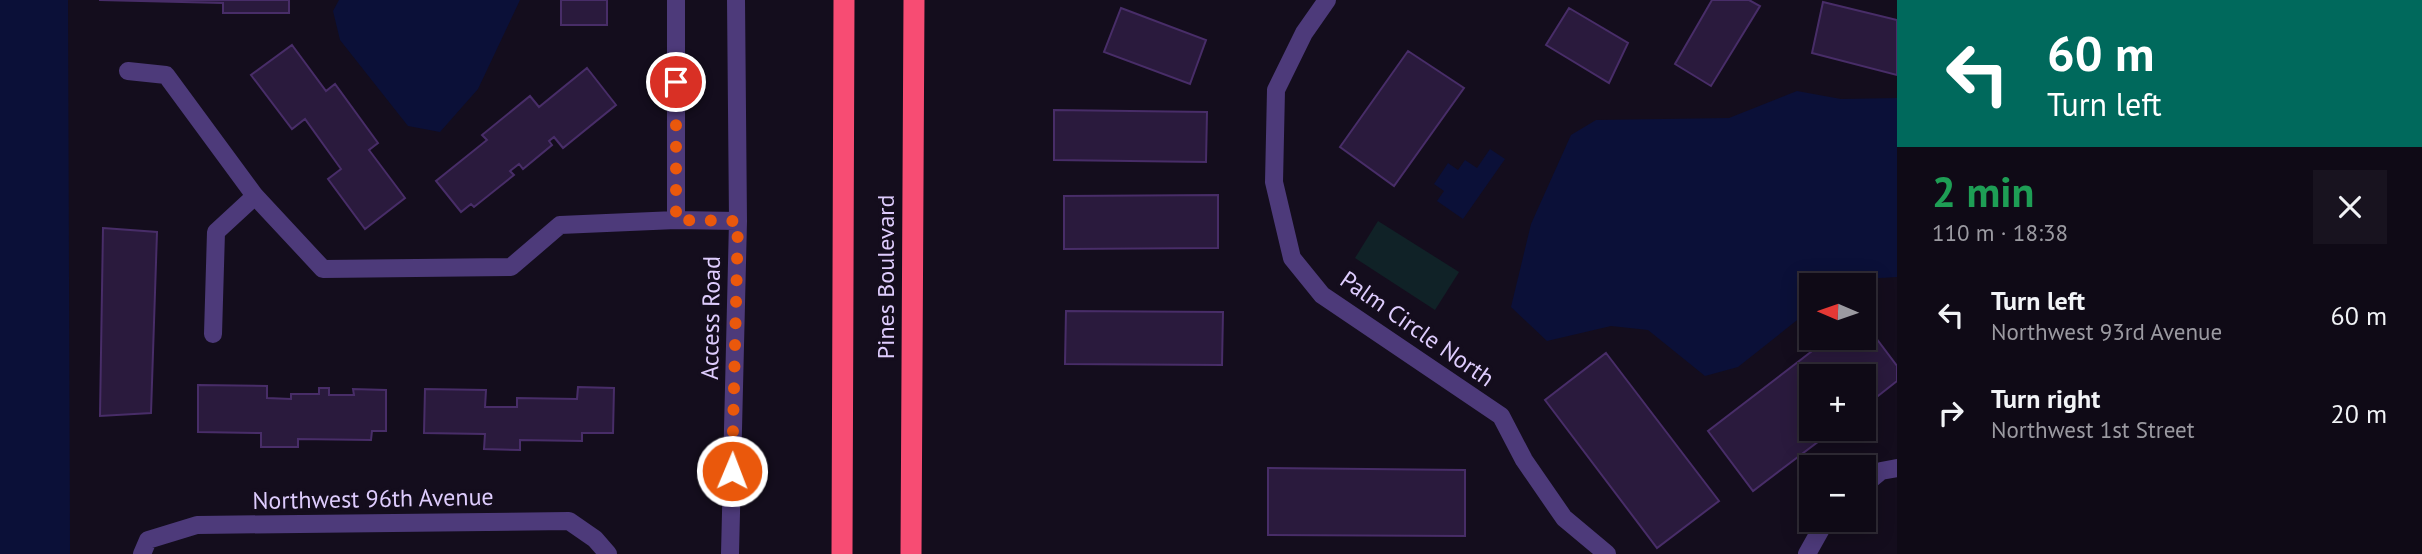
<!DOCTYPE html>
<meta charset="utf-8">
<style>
:root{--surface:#0f0a16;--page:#18131f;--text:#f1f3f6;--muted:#9b9aa1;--line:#2f2b35}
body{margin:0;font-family:"PT Sans",sans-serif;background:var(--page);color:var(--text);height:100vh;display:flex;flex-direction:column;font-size:26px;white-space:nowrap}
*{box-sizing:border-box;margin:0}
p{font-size:23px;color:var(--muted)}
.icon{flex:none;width:38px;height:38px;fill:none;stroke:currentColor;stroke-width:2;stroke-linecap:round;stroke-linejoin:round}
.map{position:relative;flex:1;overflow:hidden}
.side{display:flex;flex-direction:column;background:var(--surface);width:525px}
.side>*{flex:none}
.guide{background:#00695c;color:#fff;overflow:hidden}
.needle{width:46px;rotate:272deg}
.fabs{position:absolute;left:1799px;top:273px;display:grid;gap:14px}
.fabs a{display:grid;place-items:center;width:77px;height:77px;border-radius:0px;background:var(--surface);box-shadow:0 4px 18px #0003,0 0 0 2px var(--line);font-size:35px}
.pin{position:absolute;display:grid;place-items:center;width:60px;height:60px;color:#fff;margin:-30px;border:4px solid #fff;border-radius:50%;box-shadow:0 2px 7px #0007}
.me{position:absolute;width:77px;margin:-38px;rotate:1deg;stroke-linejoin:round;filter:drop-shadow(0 0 5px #0008)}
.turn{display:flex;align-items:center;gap:24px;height:147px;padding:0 35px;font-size:32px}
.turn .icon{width:91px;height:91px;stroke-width:2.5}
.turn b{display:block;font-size:49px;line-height:60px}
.round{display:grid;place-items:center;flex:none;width:74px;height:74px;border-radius:0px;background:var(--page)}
.overview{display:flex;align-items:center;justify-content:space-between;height:119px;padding:0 35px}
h1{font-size:42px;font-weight:700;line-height:52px;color:#1e9e55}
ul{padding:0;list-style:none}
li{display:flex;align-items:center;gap:21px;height:98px;padding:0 35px}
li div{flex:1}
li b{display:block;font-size:26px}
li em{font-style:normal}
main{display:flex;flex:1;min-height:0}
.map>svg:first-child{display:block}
</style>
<main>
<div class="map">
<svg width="1897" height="554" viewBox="0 0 1897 554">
<rect width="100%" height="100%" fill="#140d1d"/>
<!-- green -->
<path fill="#102227" d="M1378,221L1459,272L1435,310L1355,258Z"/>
<!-- water -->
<path fill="#0b1038" d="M0,0H68L70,554H0Z
M339,0H520L478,89L440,132L408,126L340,40L333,11Z
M1797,91L1841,99L1897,98V277L1847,280L1841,285H1811V309L1738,367L1705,376L1648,330L1611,326L1547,341L1511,307L1531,224L1571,135L1596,120L1729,118Z
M1490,149L1505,159L1463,219L1437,201L1444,191L1434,184L1448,163L1458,170L1465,160L1477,168Z"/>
<!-- building -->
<path fill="#2a1a3d" stroke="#482d68" stroke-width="2" d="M99,0H289V13H223V3Z
M561,0H607V25H561Z
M1712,0H1749L1760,6L1711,86L1675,64Z
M1823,2L1897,20V75L1812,53Z
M1121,8L1206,40L1190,84L1104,52Z
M1569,8L1628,43L1609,83L1546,45Z
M292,45L326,91L335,84L378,143L369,150L405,198L365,229L328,179L341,169L305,119L292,129L251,75Z
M1408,51L1464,88L1394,186L1340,147Z
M587,68L616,105L563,148L554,137L549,141L552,145L523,169L519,164L510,171L514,175L474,207L471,204L461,212L436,181L487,140L482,135L530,96L539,107Z
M1054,110L1207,112L1206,162L1054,160Z
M1218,195V248L1064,249V196Z
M103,228L157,232L151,413L100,416Z
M1066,311L1223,312L1222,365L1065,364Z
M1864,322L1897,366V381L1864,407V376H1811V429H1835L1753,491L1708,431L1829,338H1864Z
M1606,353L1719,501L1657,548L1545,400Z
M198,385L267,386V398L291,399V394H319V388H329V395H354L353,389L386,390V431H372L371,440L298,439V447H261V433L198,432Z
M578,387L614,388L613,433H582V441L520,440V450L484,449L485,434L424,433L425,389L486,390L485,407H517V398L577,399Z
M1268,468L1465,470V536L1268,535Z"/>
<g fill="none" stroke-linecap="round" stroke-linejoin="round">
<!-- minor -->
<path stroke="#4d3a7a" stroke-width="18" d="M676,0V220
M1327,0L1304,33L1276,90L1274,182L1292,258L1322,295L1501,416L1524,460L1564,518L1607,554
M128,71L166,75L255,196L323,269L511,267L560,225L676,220L738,221
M213,334L216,232L255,196
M1864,485L1881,471L1897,468
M142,554L148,540L197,525L569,521L595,539L608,554
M730,554L738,221L736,0
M1807,554L1826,520"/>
<!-- highway -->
<path stroke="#f74c73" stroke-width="21" d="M842,554L844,0
M911,554L914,0"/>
</g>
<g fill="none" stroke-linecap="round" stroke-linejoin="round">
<!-- route -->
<path stroke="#ea580c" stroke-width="12" stroke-dasharray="0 21.6" d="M676,82V220L738,221L732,471"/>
</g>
<g text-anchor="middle" stroke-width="7" stroke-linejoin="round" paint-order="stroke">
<!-- street labels -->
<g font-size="24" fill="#deccfd" stroke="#140d1d">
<text transform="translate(886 277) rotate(-90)" y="8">Pines Boulevard</text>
<text transform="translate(711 318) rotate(-89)" y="8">Access Road</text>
<text transform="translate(1417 329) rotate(35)" y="8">Palm Circle North</text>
<text transform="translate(373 499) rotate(-1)" y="8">Northwest 96th Avenue</text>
</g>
</g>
</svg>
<div class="fabs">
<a><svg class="needle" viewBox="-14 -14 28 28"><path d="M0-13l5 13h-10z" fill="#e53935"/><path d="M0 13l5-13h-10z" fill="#9b9aa1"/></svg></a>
<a>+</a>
<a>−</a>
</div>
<div class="pin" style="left:676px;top:82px;background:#d93025"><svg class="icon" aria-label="arrive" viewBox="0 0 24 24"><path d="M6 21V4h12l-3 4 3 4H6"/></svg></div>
<svg class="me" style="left:732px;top:471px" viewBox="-20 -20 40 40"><circle r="17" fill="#ea580c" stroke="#fff" stroke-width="3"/><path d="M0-11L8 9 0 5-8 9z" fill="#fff"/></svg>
</div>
<section class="side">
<div class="guide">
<div class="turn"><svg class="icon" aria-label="left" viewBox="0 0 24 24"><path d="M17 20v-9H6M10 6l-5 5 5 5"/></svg><div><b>60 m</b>Turn left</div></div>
</div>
<div class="overview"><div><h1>2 min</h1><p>110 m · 18:38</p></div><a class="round"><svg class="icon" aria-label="close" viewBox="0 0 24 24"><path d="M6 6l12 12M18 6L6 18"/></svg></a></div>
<ul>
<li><svg class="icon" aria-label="left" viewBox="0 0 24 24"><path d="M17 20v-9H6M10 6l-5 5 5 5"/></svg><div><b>Turn left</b><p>Northwest 93rd Avenue</p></div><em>60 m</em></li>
<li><svg class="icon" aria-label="right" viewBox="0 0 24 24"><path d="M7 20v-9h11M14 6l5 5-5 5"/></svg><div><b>Turn right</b><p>Northwest 1st Street</p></div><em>20 m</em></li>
</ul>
</section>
</main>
